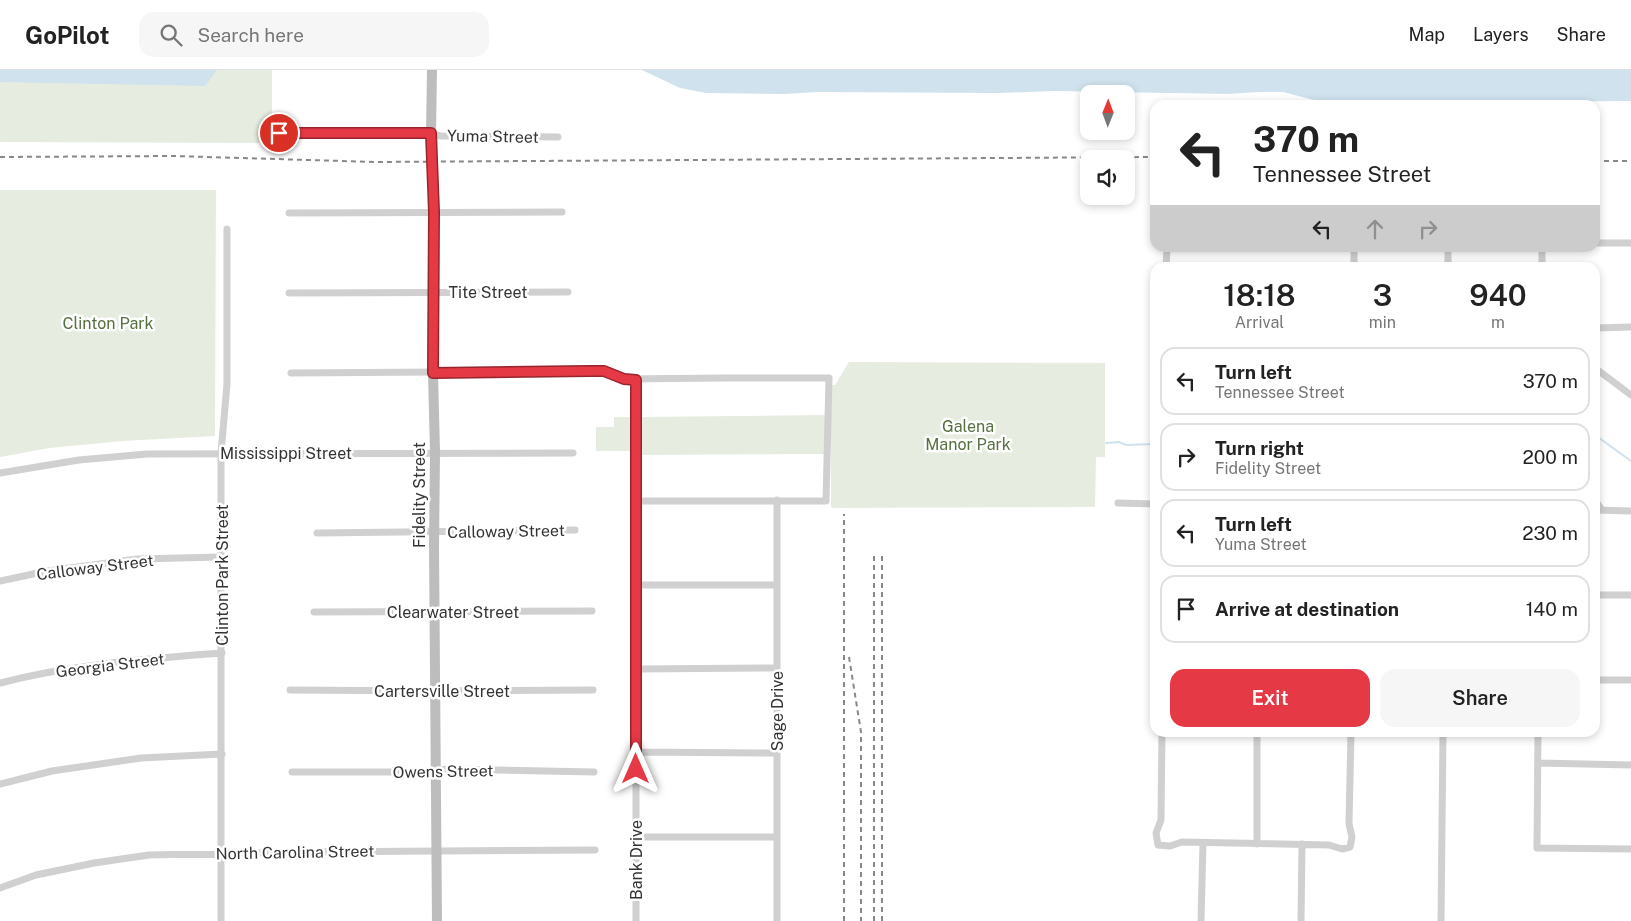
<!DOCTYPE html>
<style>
:root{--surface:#fff;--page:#f6f6f6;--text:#222;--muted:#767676;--line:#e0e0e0;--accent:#e63946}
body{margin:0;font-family:"Public Sans",sans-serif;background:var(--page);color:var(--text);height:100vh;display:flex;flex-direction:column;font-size:19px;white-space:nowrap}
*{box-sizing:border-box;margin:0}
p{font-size:16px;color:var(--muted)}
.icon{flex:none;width:28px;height:28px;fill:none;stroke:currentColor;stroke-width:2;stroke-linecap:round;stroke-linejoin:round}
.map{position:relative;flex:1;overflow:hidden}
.details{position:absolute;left:1150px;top:192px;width:450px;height:475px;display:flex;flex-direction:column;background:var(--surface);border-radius:15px;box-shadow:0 2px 8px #0003}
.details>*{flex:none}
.top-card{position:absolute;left:1150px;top:30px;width:450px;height:152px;border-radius:15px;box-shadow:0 2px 8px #0003;background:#fff;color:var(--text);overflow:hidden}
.needle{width:32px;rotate:1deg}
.tools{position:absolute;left:1080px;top:15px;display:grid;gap:10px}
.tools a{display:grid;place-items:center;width:55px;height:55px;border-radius:10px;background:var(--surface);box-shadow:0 2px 8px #0003;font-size:25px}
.pin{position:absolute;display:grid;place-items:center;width:42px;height:42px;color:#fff;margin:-21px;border:2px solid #fff;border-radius:50%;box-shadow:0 1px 5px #0007}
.me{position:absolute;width:55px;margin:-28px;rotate:0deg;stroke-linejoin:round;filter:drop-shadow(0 0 4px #0008)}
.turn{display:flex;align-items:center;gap:18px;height:105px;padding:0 20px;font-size:22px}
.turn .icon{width:65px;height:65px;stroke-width:2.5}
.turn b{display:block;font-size:35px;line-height:42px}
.lanes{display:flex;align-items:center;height:48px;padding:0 20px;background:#0003;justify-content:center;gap:25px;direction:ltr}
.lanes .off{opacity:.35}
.eta{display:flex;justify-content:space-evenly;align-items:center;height:85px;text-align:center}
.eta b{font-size:30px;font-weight:600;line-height:35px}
.cta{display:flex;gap:10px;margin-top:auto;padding:10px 20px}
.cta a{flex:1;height:58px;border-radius:15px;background:var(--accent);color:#fff;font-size:20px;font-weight:600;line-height:58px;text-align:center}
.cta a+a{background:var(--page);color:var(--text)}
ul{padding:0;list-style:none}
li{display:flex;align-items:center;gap:15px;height:68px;margin:0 10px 8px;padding:0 10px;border:2px solid var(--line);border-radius:15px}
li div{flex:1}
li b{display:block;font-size:19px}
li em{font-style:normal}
header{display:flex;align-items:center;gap:30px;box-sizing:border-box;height:70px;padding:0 25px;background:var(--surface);border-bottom:1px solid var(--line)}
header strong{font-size:24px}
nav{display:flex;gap:28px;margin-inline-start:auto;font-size:18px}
.search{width:350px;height:45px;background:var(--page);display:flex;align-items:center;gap:12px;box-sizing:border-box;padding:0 18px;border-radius:15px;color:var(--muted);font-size:19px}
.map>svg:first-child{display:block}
</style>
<header>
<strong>GoPilot</strong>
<div class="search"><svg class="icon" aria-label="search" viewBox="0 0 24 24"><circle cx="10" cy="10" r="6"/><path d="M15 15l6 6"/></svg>Search here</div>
<nav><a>Map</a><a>Layers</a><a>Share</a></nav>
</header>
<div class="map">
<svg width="1631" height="851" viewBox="0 0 1631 851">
<rect width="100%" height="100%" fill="#fff"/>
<!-- green -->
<path fill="#e6ecdf" d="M0,0H272V73L0,72Z
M0,120H216L215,366L122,371L49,378L0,387Z
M849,292L1105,293V387H1096L1095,437L834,438L831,437V315H835Z
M825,345V384L640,385V347Z
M614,347H632L631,381H596V357H614Z"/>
<!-- water -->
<path fill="#cfe2ee" d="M0,0H217L205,16L0,12Z
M642,0H1631V31L1334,33L1314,30L1283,22H1259L1228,24L1054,21L999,23L818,22L784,24L706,23L680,18Z"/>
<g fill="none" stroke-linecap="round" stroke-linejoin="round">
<!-- stream -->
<path stroke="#cfe2ee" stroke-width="2" d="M1595,365L1631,391
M1106,373L1119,372L1126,375L1155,374"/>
<!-- street -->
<path stroke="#d0d0d0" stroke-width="7" d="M279,63L422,62L441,66L558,67
M289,143L562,142
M1595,173H1631
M1166,198L1167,178
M1354,198V178
M1448,198V178
M1542,198V178
M289,223L568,222
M1595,258L1631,257
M1595,298L1631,325
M291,303L590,301H604L616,308L624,309L722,308H829L826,431H636
M636,310V851
M0,403L79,390L147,384L573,383
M1595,430L1602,440
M1118,433L1155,434
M1595,440L1631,441
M317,463L575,460
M0,511L47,501L137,489L221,487
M636,515H777
M1595,525H1631
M314,542L592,541
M636,599L777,598
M1595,610H1631
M0,613C73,594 147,589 222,583
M290,620L435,621L593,620
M1162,662L1161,750L1156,763L1158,775L1170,776L1182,772L1329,775L1342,779L1350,777L1352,767L1349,754L1351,662
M1538,662L1537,778L1631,779
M636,682L777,683
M1538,693L1631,695
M292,702H424L448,699L594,702
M0,714L52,701L141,688L222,684
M636,767H777
M1257,774V662
M0,818L36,805L94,793L149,785L300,782L595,780
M221,851V383L227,314V159
M777,851V430
M1201,851L1203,773
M1301,851L1302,774
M1441,851L1443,662"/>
<!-- secondary -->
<path stroke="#bdbdbd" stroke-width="10" d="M432,0L431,63L434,142L433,303L435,382L434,478L437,851"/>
<!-- rail -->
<path stroke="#888" stroke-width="2" stroke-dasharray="5 4" stroke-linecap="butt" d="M0,87L174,86L376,92L1155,87
M1595,91H1631
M849,587L861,662V851
M844,851V444
M874,851V484
M882,851V484"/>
</g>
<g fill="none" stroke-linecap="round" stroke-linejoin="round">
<defs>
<path id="route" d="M279,63H431L434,142L433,303L590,301H604L624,309L636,310V699"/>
</defs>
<!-- route casing -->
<use href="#route" stroke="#96252e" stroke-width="12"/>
<!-- route -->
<use href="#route" stroke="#e63946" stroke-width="9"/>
</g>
<g text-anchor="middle" stroke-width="5" stroke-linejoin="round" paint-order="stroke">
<!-- street labels -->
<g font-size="16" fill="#333" stroke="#fff">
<text transform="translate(493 66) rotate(1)" y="6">Yuma Street</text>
<text x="488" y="228">Tite Street</text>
<text x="286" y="389">Mississippi Street</text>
<text transform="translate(419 425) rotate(-90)" y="6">Fidelity Street</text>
<text transform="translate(506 461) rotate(-1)" y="6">Calloway Street</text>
<text transform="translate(95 497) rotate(-7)" y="6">Calloway Street</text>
<text transform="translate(222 505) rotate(-90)" y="6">Clinton Park Street</text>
<text x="453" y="548">Clearwater Street</text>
<text transform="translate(110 595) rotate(-7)" y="6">Georgia Street</text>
<text x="442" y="627">Cartersville Street</text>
<text transform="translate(777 641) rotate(-90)" y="6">Sage Drive</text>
<text transform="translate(443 701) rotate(-1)" y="6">Owens Street</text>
<text transform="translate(295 782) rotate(-1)" y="6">North Carolina Street</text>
<text transform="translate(636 790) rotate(-90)" y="6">Bank Drive</text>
</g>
<!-- park labels -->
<g font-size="16" fill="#56703f" stroke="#fff">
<text x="108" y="259">Clinton Park</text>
<text x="968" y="362">Galena<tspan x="968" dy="18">Manor Park</tspan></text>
</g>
</g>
</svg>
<div class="tools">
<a><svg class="needle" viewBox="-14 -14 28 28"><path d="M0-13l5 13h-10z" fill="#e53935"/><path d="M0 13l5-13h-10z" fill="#767676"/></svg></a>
<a><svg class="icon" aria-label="sound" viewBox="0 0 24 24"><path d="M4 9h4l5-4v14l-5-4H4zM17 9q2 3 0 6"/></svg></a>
</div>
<div class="pin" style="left:279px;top:63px;background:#d93025"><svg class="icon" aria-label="arrive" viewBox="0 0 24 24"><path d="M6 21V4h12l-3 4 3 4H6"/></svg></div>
<svg class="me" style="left:636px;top:699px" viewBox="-20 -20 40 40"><path d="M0-17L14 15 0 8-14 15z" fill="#e63946" stroke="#fff" stroke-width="4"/></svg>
<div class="top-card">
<div class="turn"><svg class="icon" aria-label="left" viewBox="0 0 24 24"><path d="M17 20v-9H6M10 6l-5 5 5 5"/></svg><div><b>370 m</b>Tennessee Street</div></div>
<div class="lanes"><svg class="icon" aria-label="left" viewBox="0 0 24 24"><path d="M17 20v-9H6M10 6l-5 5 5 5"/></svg><svg class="icon off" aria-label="ahead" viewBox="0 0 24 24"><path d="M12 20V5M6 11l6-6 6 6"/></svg><svg class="icon off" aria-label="right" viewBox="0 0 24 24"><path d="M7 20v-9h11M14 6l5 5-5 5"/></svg></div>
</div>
<section class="details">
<div class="eta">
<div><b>18:18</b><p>Arrival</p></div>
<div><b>3</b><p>min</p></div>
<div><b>940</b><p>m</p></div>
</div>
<ul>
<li><svg class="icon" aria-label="left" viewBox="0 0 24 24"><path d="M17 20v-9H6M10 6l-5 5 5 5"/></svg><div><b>Turn left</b><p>Tennessee Street</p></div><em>370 m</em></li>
<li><svg class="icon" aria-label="right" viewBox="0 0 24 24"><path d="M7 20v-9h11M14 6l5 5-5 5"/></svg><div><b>Turn right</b><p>Fidelity Street</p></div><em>200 m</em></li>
<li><svg class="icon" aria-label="left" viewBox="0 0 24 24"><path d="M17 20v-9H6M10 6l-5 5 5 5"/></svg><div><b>Turn left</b><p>Yuma Street</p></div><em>230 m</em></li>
<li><svg class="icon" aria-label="arrive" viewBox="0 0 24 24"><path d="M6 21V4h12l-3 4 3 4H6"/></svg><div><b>Arrive at destination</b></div><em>140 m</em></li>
</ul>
<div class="cta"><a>Exit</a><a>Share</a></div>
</section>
</div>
